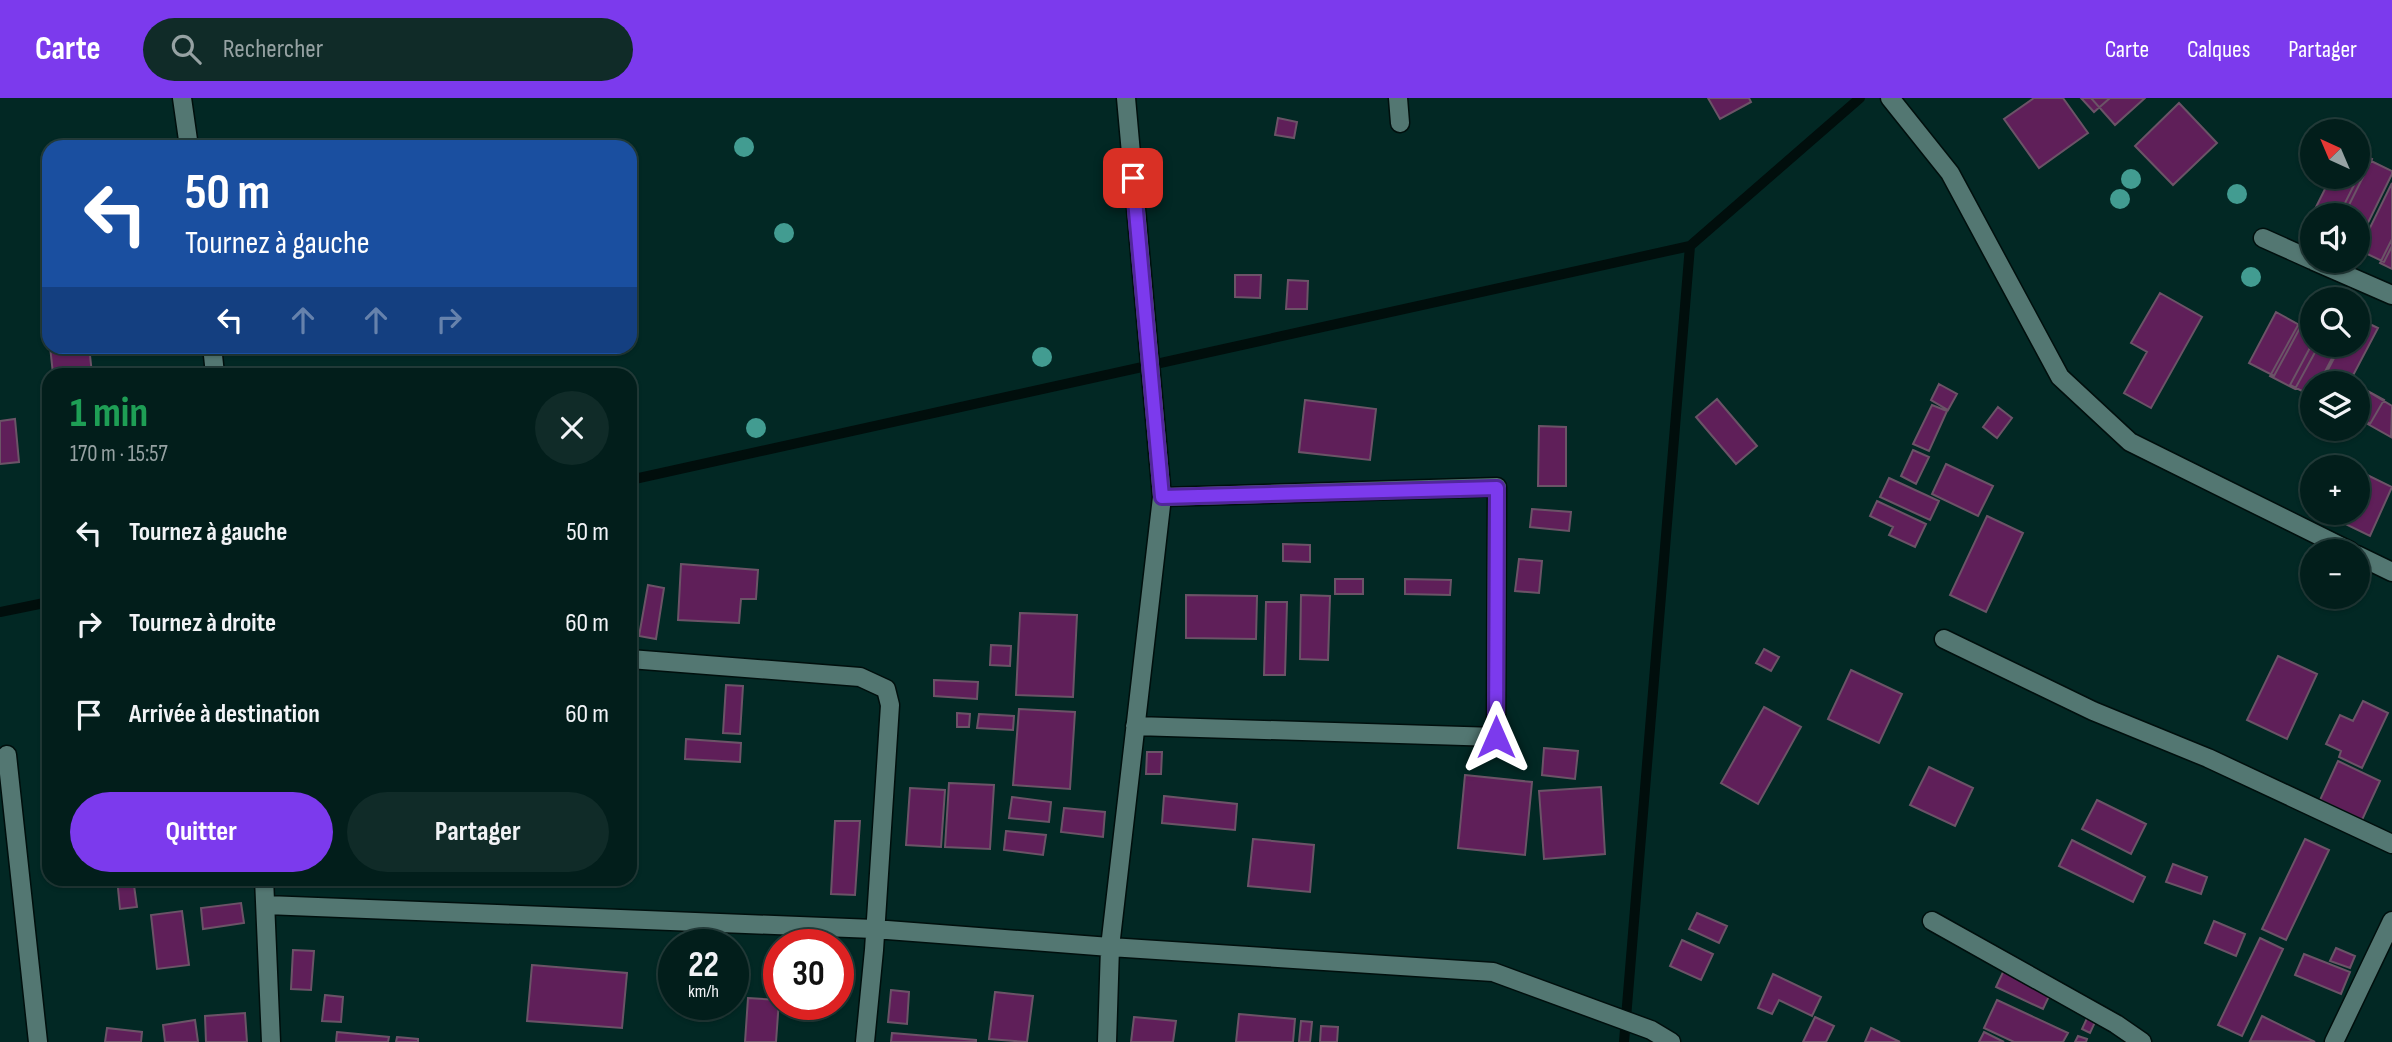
<!DOCTYPE html>
<html lang="fr">
<meta charset="utf-8">
<style>
:root{--surface:#021e1b;--page:#102b28;--text:#f1f3f6;--muted:#96a2a3;--line:#233c3a;--accent:#7c3aed}
body{margin:0;font-family:"Sofia Sans Condensed",sans-serif;background:var(--page);color:var(--text);height:100vh;display:flex;flex-direction:column;font-size:26px;white-space:nowrap}
*{box-sizing:border-box;margin:0}
p{font-size:23px;color:var(--muted)}
.icon{flex:none;width:38px;height:38px;fill:none;stroke:currentColor;stroke-width:2;stroke-linecap:round;stroke-linejoin:round}
.map{position:relative;flex:1;overflow:hidden}
.side{position:absolute;left:42px;top:270px;width:595px;height:518px;display:flex;flex-direction:column;background:var(--surface);border-radius:21px;box-shadow:0 2px 5px #0004,0 0 0 2px var(--line)}
.side>*{flex:none}
.guide{position:absolute;left:42px;top:42px;width:595px;height:214px;border-radius:21px;box-shadow:0 2px 5px #0004,0 0 0 2px var(--line);background:#1a4fa0;color:#fff;overflow:hidden}
.needle{width:46px;rotate:316deg}
.tools{position:absolute;left:2300px;top:21px;display:grid;gap:14px}
.tools a{display:grid;place-items:center;width:70px;height:70px;border-radius:50%;background:var(--surface);box-shadow:0 2px 5px #0004,0 0 0 2px var(--line);font-size:35px}
.speed{position:absolute;left:658px;top:831px;display:flex;gap:14px;font-size:35px;font-weight:700;text-align:center}
.speed>*{display:grid;place-content:center;width:91px;height:91px;border-radius:50%;background:var(--surface);box-shadow:0 2px 5px #0004,0 0 0 2px var(--line);line-height:1}
.speed small{font-size:18px;font-weight:400}
.speed .limit{border:10px solid #d22;background:#fff;color:#111}
.pin{position:absolute;display:grid;place-items:center;width:60px;height:60px;color:#fff;margin:-30px;border-radius:14px;box-shadow:0 4px 10px #0006}
.me{position:absolute;width:77px;margin:-38px;rotate:0deg;stroke-linejoin:round;filter:drop-shadow(0 0 5px #0008)}
.turn{display:flex;align-items:center;gap:24px;height:147px;padding:0 28px;font-size:32px}
.turn .icon{width:91px;height:91px;stroke-width:2.5}
.turn b{display:block;font-size:49px;line-height:60px}
.lanes{display:flex;align-items:center;height:66px;padding:0 28px;background:#0003;justify-content:center;gap:35px;direction:ltr}
.lanes .off{opacity:.35}
.round{display:grid;place-items:center;flex:none;width:74px;height:74px;border-radius:37px;background:var(--page)}
.summary{display:flex;align-items:center;justify-content:space-between;height:119px;padding:0 28px}
h1{font-size:42px;font-weight:700;line-height:52px;color:#1e9e55}
.action{display:flex;gap:14px;margin-top:auto;padding:14px 28px}
.action a{flex:1;height:80px;border-radius:42px;background:var(--accent);color:#fff;font-size:28px;font-weight:700;line-height:80px;text-align:center}
.action a+a{background:var(--page);color:var(--text)}
ul{padding:0;list-style:none}
li{display:flex;align-items:center;gap:21px;height:91px;padding:0 28px}
li div{flex:1}
li b{display:block;font-size:26px}
li em{font-style:normal}
header{display:flex;align-items:center;gap:42px;box-sizing:border-box;height:98px;padding:0 35px;background:var(--accent);color:#fff}
header strong{font-size:33px}
nav{display:flex;gap:38px;margin-inline-start:auto;font-size:24px}
.search{width:490px;height:63px;background:var(--page);display:flex;align-items:center;gap:18px;box-sizing:border-box;padding:0 24px;border-radius:38px;color:var(--muted);font-size:26px}
.map>svg:first-child{display:block}
</style>
<header>
<strong>Carte</strong>
<div class="search"><svg class="icon" aria-label="search" viewBox="0 0 24 24"><circle cx="10" cy="10" r="6"/><path d="M15 15l6 6"/></svg>Rechercher</div>
<nav><a>Carte</a><a>Calques</a><a>Partager</a></nav>
</header>
<div class="map">
<svg width="2392" height="944" viewBox="0 0 2392 944">
<rect width="100%" height="100%" fill="#022824"/>
<g fill="none" stroke-linecap="round" stroke-linejoin="round">
<!-- stream -->
<path stroke="#010e0c" stroke-width="10" d="M630,382L1690,148
M0,514L49,504
M1624,944L1690,148L1860,0"/>
</g>
<!-- building -->
<path fill="#5f1f59" stroke="#6b5367" stroke-width="2" d="M1708,0H1749L1751,4L1720,21Z
M2034,0H2063L2088,35L2039,70L2004,21Z
M2081,0H2110L2094,14Z
M2091,0H2145L2115,27Z
M2179,5L2217,45L2173,87L2135,48Z
M1278,20L1297,24L1294,40L1275,37Z
M2357,54L2372,61L2344,117H2312L2331,79H2357Z
M2367,61L2392,73V76L2357,147V117H2339Z
M2392,85V148L2384,164L2359,152Z
M2392,141V171L2380,165Z
M1235,177H1261L1260,200L1235,199Z
M1288,182L1308,183L1307,211H1286Z
M2160,195L2202,219L2151,310L2124,295L2147,254L2131,245Z
M49,201V239L45,202Z
M2276,214L2301,228L2274,278L2249,265Z
M2357,220L2378,230L2349,285H2319L2339,247H2357Z
M2298,227L2312,235V247H2319L2295,291L2270,278Z
M2312,246L2341,247L2321,285H2312V298L2290,287Z
M50,248H89L92,276H53Z
M1939,286L1957,296L1948,312L1931,302Z
M2357,287L2384,302L2370,326L2357,319Z
M2369,294L2392,308L2391,339L2357,320V315Z
M1717,301L1757,348L1736,366L1696,319Z
M1305,302L1376,311L1370,362L1299,354Z
M1932,307L1947,313L1929,353L1913,346Z
M1998,309L2012,320L1997,340L1983,329Z
M15,321L19,364L0,366V323Z
M1539,328L1566,329V388H1538Z
M1913,352L1929,359L1916,386L1901,378Z
M1946,366L1993,388L1978,418L1932,396Z
M2357,372L2392,389L2370,438L2331,419L2333,415H2357Z
M1889,380L1939,403L1930,422L1880,399Z
M1877,403L1926,426L1915,449L1889,437L1893,429L1870,418Z
M1532,411L1571,414L1569,433L1530,429Z
M1987,418L2023,435L1986,514L1950,497Z
M1283,446L1310,447V464L1283,463Z
M1519,461L1542,463L1539,495L1515,493Z
M681,466L758,472L756,501H741L739,525L678,522Z
M1335,481H1363V496H1335Z
M1405,481L1451,482L1450,497L1405,496Z
M648,487L664,490L656,541L639,538Z
M1186,497L1257,498L1256,541L1186,540Z
M1301,497L1330,498L1328,562L1300,561Z
M1266,504H1287L1285,577H1264Z
M1020,515L1077,517L1073,599L1016,597Z
M991,547L1011,548L1010,568L990,567Z
M1764,551L1779,559L1771,573L1756,565Z
M2278,558L2317,576L2287,641L2247,622Z
M1851,572L1902,596L1879,645L1828,621Z
M934,582L978,584L977,601L934,598Z
M726,587L743,588L740,636L723,635Z
M2363,603L2388,615L2362,670L2339,659L2341,653L2326,646L2340,617L2353,623Z
M1764,609L1801,629L1758,706L1721,685Z
M1019,611L1075,614L1070,691L1013,687Z
M957,615L970,616L969,629H957Z
M979,616L1014,618L1013,632L977,630Z
M686,641L741,645L740,664L685,661Z
M1544,650L1578,653L1575,681L1542,677Z
M1147,654H1162L1161,676H1146Z
M2338,663L2380,683L2362,722L2320,702Z
M1929,669L1973,690L1955,728L1910,707Z
M1465,677L1532,684L1525,757L1458,750Z
M949,685L994,687L990,751L945,749Z
M1601,689L1605,756L1544,761L1539,693Z
M910,690L945,692L941,749L906,747Z
M1164,698L1237,706L1235,732L1162,725Z
M1012,699L1051,704L1049,724L1009,720Z
M2097,702L2146,726L2131,756L2082,731Z
M1064,710L1105,714L1103,739L1061,734Z
M835,723H860L855,797L831,796Z
M1006,733L1046,737L1043,757L1004,752Z
M1253,741L1314,747L1310,794L1248,788Z
M2305,741L2329,752L2286,842L2262,831Z
M2072,742L2145,779L2133,804L2059,768Z
M2173,766L2207,779L2201,796L2166,784Z
M117,780H133L137,809L120,811Z
M241,805L244,825L203,831L201,810Z
M182,813L189,867L157,871L151,817Z
M1697,815L1727,828L1719,845L1689,831Z
M2214,823L2245,836L2236,858L2205,845Z
M2260,840L2283,851L2242,938L2218,927Z
M1682,842L1713,856L1701,882L1670,868Z
M2336,850L2355,858L2350,870L2330,863Z
M293,852L314,853L311,892L291,891Z
M2304,856L2350,874L2341,896L2295,877Z
M532,867L627,875L622,930L527,923Z
M2004,872L2051,894L2043,911L1996,889Z
M1773,876L1821,899L1812,918L1779,902L1772,916L1758,910Z
M891,892L909,894L907,926L888,924Z
M995,894L1033,898L1027,944L989,941Z
M325,897L343,899L341,924L322,923Z
M748,900L779,902L776,944H745Z
M1997,902L2068,935L2063,944H2014L1984,930Z
M245,915L247,944H206L205,918Z
M1239,916L1295,921L1293,944H1236Z
M2089,916L2097,920L2090,935L2082,931Z
M2262,918L2315,944L2250,943Z
M1134,919L1176,923L1173,944H1131Z
M1815,919L1834,928L1826,944H1803Z
M195,922L198,944H165L163,927Z
M1301,923L1312,924L1310,944H1299Z
M1321,928L1338,929L1337,944H1320Z
M107,930L142,934L141,944H105Z
M1871,930L1900,944H1865Z
M337,934L389,939L388,944H336Z
M1984,934L2004,944H1979Z
M892,935L976,942V944H891Z
M2078,938L2087,941L2086,944H2075Z
M397,939L418,941V944H396Z"/>
<g fill="none" stroke-linecap="round" stroke-linejoin="round">
<defs>
<path id="street" d="M182,0L189,49
M1398,0L1400,25
M1890,0L1950,75L2060,279L2130,344L2350,453
M2263,140L2312,162
M2314,163L2392,197
M212,248L215,276
M2357,457L2392,474
M1944,541L2093,613L2208,660L2392,746
M630,561L860,579L886,591L890,607L874,852L865,944
M1135,628L1496,639L1497,389L1162,399
M7,657L38,944
M264,780L271,944
M266,807L874,831L1110,849L1493,874L1651,932L1671,944
M1932,823L2116,926L2142,944
M1107,944L1110,849L1162,399L1126,0
M2334,944L2392,823"/>
</defs>
<!-- street casing -->
<use href="#street" stroke="#000f0d" stroke-width="21"/>
<!-- street -->
<use href="#street" stroke="#537772" stroke-width="18"/>
</g>
<!-- trees -->
<g fill="#429c91">
<circle cx="744" cy="49" r="10"/>
<circle cx="2131" cy="81" r="10"/>
<circle cx="2237" cy="96" r="10"/>
<circle cx="2120" cy="101" r="10"/>
<circle cx="784" cy="135" r="10"/>
<circle cx="2251" cy="179" r="10"/>
<circle cx="1042" cy="259" r="10"/>
<circle cx="756" cy="330" r="10"/>
</g>
<g fill="none" stroke-linecap="round" stroke-linejoin="round">
<defs>
<path id="route" d="M1133,80L1162,399L1497,390L1496,639"/>
</defs>
<!-- route casing -->
<use href="#route" stroke="#51269a" stroke-width="18"/>
<!-- route -->
<use href="#route" stroke="#7c3aed" stroke-width="12"/>
</g>
</svg>
<div class="tools">
<a><svg class="needle" viewBox="-14 -14 28 28"><path d="M0-13l5 13h-10z" fill="#e53935"/><path d="M0 13l5-13h-10z" fill="#96a2a3"/></svg></a>
<a><svg class="icon" aria-label="sound" viewBox="0 0 24 24"><path d="M4 9h4l5-4v14l-5-4H4zM17 9q2 3 0 6"/></svg></a>
<a><svg class="icon" aria-label="search" viewBox="0 0 24 24"><circle cx="10" cy="10" r="6"/><path d="M15 15l6 6"/></svg></a>
<a><svg class="icon" aria-label="layers" viewBox="0 0 24 24"><path d="M12 4l9 5-9 5-9-5zM3 14l9 5 9-5"/></svg></a>
<a>+</a>
<a>−</a>
</div>
<div class="speed"><div>22<small>km/h</small></div><div class="limit">30</div></div>
<div class="pin" style="left:1133px;top:80px;background:#d93025"><svg class="icon" aria-label="arrive" viewBox="0 0 24 24"><path d="M6 21V4h12l-3 4 3 4H6"/></svg></div>
<svg class="me" style="left:1496px;top:639px" viewBox="-20 -20 40 40"><path d="M0-17L14 15 0 8-14 15z" fill="#7c3aed" stroke="#fff" stroke-width="4"/></svg>
<div class="guide">
<div class="turn"><svg class="icon" aria-label="left" viewBox="0 0 24 24"><path d="M17 20v-9H6M10 6l-5 5 5 5"/></svg><div><b>50 m</b>Tournez à gauche</div></div>
<div class="lanes"><svg class="icon" aria-label="left" viewBox="0 0 24 24"><path d="M17 20v-9H6M10 6l-5 5 5 5"/></svg><svg class="icon off" aria-label="ahead" viewBox="0 0 24 24"><path d="M12 20V5M6 11l6-6 6 6"/></svg><svg class="icon off" aria-label="ahead" viewBox="0 0 24 24"><path d="M12 20V5M6 11l6-6 6 6"/></svg><svg class="icon off" aria-label="right" viewBox="0 0 24 24"><path d="M7 20v-9h11M14 6l5 5-5 5"/></svg></div>
</div>
<section class="side">
<div class="summary"><div><h1>1 min</h1><p>170 m · 15:57</p></div><a class="round"><svg class="icon" aria-label="close" viewBox="0 0 24 24"><path d="M6 6l12 12M18 6L6 18"/></svg></a></div>
<ul>
<li><svg class="icon" aria-label="left" viewBox="0 0 24 24"><path d="M17 20v-9H6M10 6l-5 5 5 5"/></svg><div><b>Tournez à gauche</b></div><em>50 m</em></li>
<li><svg class="icon" aria-label="right" viewBox="0 0 24 24"><path d="M7 20v-9h11M14 6l5 5-5 5"/></svg><div><b>Tournez à droite</b></div><em>60 m</em></li>
<li><svg class="icon" aria-label="arrive" viewBox="0 0 24 24"><path d="M6 21V4h12l-3 4 3 4H6"/></svg><div><b>Arrivée à destination</b></div><em>60 m</em></li>
</ul>
<div class="action"><a>Quitter</a><a>Partager</a></div>
</section>
</div>
